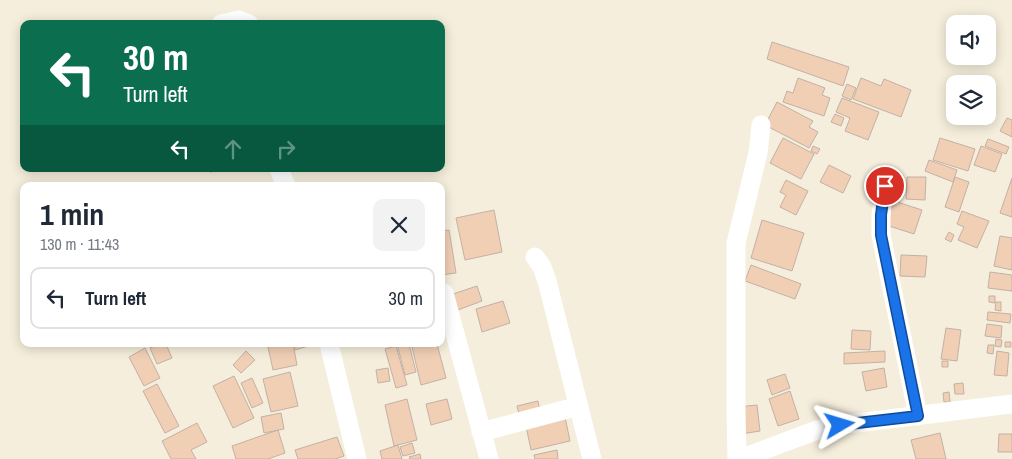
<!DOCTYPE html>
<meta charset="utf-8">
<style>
:root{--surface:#fff;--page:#f2f2f3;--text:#1f2937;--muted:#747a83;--line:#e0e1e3}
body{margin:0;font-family:"Archivo Narrow",sans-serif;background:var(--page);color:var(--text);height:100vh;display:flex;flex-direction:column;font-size:19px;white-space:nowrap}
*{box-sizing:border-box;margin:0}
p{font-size:16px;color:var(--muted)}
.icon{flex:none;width:28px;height:28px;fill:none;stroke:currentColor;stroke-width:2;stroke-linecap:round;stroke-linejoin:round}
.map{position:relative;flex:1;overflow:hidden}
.panel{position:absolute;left:20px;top:182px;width:425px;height:165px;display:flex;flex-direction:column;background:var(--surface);border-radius:10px;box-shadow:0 2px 12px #0003}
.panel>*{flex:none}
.top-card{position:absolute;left:20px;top:20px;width:425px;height:152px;border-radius:10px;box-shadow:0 2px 12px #0003;background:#0b6e4f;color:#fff;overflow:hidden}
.fabs{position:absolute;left:946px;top:15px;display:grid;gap:10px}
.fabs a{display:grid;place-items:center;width:50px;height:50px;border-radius:10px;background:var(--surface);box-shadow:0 2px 12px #0003;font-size:25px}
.pin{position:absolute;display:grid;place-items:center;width:42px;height:42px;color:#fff;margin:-21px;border:2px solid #fff;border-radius:50%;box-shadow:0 1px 5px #0007}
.me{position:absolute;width:55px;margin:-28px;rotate:83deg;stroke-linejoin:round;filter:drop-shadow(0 0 4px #0008)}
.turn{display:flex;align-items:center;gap:18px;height:105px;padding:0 20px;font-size:22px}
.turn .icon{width:65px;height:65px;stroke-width:2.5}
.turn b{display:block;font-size:35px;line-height:42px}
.lanes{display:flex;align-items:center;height:48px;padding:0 20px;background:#0003;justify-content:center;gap:25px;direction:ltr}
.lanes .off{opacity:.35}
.round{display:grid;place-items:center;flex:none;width:52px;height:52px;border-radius:10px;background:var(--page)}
.headline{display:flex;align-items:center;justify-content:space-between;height:85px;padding:0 20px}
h1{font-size:30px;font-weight:800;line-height:38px}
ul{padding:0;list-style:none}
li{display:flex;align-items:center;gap:15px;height:62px;margin:0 10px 8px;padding:0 10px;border:2px solid var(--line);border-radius:10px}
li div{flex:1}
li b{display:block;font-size:19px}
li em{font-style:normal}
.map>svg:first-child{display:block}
</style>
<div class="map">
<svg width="1012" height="459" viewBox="0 0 1012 459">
<rect width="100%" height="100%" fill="#f5eedc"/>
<!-- building -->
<path fill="#f1cfb5" stroke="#c2b1a5" d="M772,42L849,67L843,86L767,59Z
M798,78L825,88L822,95L830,98L824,116L783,102L787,91L793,93Z
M861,78L881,86L884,79L911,90L901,117L853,99Z
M847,84L856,88L851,100L842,96Z
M842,98L879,112L868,140L845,131L850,118L836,112Z
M777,102L813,121L809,127L818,132L809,148L765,125Z
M835,114L844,118L841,126L831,122Z
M1007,118L1012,120V137L1000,131Z
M783,138L814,154L801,179L770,163Z
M940,138L975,149L968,171L933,160Z
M988,139L1009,147L1006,154L985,146Z
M813,146L820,149L817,154L811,151Z
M981,146L1002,154L995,172L974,165Z
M929,160L957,170L953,182L925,171Z
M829,165L851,176L843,193L820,182Z
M210,169H228L210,172Z
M907,177H926L925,200L906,199Z
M955,177L969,182L959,212L945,207Z
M1012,178V217L1000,213Z
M786,180L808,191L796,215L780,207L786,195L780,192Z
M894,201L922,210L914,234L886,225Z
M494,210L502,252L465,260L456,218Z
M962,211L989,221L977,248L958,240L964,227L957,224Z
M762,220L804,233L792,271L751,258Z
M449,230L456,273L441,275V231Z
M949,232L954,235L951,242L945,239Z
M1000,236L1012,238V270L994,266Z
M901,255L927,256L925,277L900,276Z
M751,265L801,284L795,299L745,281Z
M990,272L1012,275V291L988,288Z
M477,286L482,301L455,311L450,295Z
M989,296H995V303L989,302Z
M503,301L510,323L482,332L476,309Z
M996,302H1001V311L995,310Z
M988,312L1011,314L1010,323L987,320Z
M987,324L1002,326L1001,338L985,336Z
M946,328L961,330L957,361L941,359Z
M852,330L871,331L870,350L851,349Z
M996,339L1002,340L1001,347L995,346Z
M1005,342H1011V347H1005Z
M160,344H166L172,358L157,364L150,348Z
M285,344H293L297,365L273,370L268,347Z
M293,344H315L295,350Z
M397,344H409L416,372L405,375Z
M424,344H437L446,378L421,385L412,347Z
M988,345H994L993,354L987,353Z
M396,346L407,385L396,388L385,349Z
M145,348L160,378L144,386L129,357Z
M246,351L255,360L241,373L233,365Z
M885,351V362L844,364V353Z
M997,351L1009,353L1007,376L994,375Z
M942,361H948V367H942Z
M388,368L390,381L378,383L376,370Z
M884,368L887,387L866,391L862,372Z
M290,372L298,406L271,412L263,379Z
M785,374L790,388L772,395L767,380Z
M234,376L254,418L233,428L213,386Z
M252,378L263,403L252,408L241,383Z
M963,383L964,394H955L954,384Z
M157,384L179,426L165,433L143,391Z
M790,391L799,419L778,426L769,399Z
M949,392L950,402H944L943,393Z
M407,399L417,440L394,446L385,405Z
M447,399L452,419L431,425L426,404Z
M538,401L541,416L521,421L517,406Z
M757,405L760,431L741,434L738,407Z
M281,413L284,429L264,433L261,417Z
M565,417L570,441L531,450L526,426Z
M197,423L207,442L191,450L196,459H171L162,441Z
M278,430L285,453L268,459H236L232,446Z
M940,433L946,459H916L911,440Z
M999,434H1012V452H998Z
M337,437L344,456L335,459H298L295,450Z
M412,443L415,453L403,456L400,447Z
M398,445L402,459H382L380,451Z
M557,450L558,459H535L534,455Z
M420,454L421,459H410L409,457Z"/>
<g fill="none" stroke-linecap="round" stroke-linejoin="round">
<!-- street -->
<path stroke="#fff" stroke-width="19" d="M221,24L239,20L249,24
M279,169L286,186
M885,186L881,215V235L918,416
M535,257L542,267L547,281L592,459
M444,293L489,459
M329,344L357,459
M481,432L579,406
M737,459L736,410V243L758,153L761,125
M740,459L817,430L840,425L1012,404"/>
</g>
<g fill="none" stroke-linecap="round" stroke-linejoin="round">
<defs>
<path id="route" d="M840,425L918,416L881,235V215L885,186"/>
</defs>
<!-- route casing -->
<use href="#route" stroke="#114b97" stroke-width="12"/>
<!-- route -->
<use href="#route" stroke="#1a73e8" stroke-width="9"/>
</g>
</svg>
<div class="fabs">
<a><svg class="icon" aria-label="sound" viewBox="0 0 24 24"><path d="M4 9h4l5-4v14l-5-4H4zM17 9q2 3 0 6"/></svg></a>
<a><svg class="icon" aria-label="layers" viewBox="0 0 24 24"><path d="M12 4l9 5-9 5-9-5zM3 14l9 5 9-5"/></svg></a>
</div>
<div class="pin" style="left:885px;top:186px;background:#d93025"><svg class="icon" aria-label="arrive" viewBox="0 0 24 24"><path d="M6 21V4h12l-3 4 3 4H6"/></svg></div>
<svg class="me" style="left:840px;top:425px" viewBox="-20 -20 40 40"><path d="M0-17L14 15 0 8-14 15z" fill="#1a73e8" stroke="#fff" stroke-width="4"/></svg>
<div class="top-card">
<div class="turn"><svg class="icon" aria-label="left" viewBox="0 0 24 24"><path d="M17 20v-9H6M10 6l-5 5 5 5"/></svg><div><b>30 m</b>Turn left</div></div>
<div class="lanes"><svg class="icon" aria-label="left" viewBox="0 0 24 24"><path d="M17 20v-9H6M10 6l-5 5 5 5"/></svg><svg class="icon off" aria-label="ahead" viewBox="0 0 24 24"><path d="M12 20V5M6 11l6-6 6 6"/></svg><svg class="icon off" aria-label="right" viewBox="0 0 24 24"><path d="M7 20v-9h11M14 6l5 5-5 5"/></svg></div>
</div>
<section class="panel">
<div class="headline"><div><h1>1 min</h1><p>130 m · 11:43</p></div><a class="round"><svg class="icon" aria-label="close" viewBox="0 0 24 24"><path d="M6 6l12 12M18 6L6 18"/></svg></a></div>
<ul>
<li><svg class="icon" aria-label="left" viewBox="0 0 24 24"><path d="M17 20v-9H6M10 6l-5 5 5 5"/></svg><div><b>Turn left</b></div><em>30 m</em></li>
</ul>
</section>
</div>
